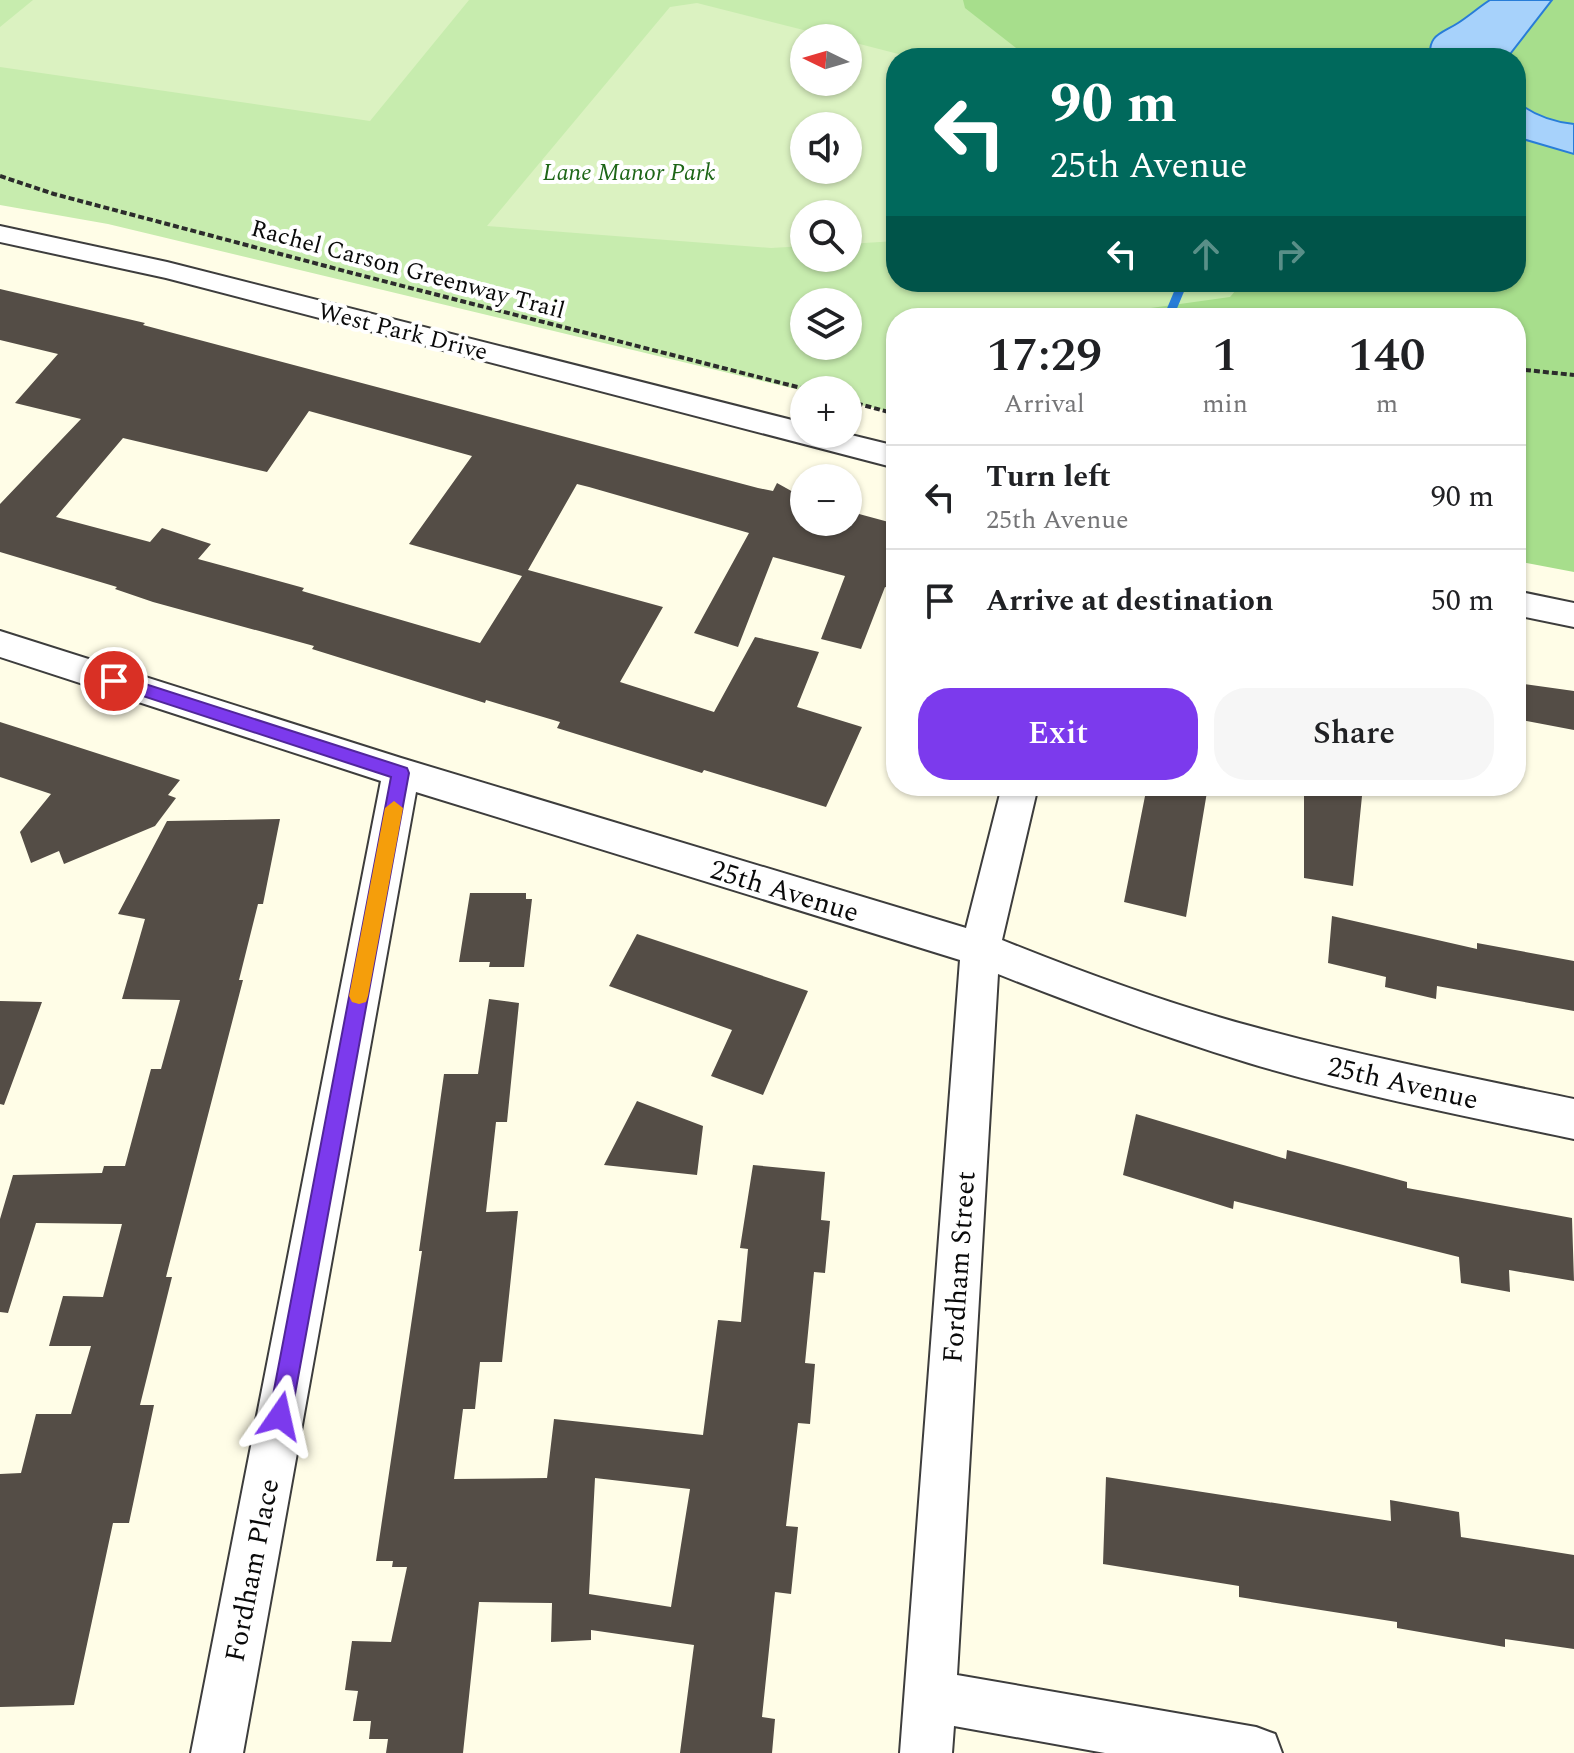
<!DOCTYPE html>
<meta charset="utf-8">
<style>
:root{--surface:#fff;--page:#f6f6f6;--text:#202124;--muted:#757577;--line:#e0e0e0;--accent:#7c3aed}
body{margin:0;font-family:Spectral,serif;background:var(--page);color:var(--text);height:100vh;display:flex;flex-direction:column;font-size:30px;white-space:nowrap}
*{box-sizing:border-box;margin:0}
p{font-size:26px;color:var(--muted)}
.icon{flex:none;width:44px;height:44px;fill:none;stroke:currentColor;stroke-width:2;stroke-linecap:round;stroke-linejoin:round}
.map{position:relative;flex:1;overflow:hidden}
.details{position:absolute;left:886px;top:308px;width:640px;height:488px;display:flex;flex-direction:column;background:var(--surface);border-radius:32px;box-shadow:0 2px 6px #0004}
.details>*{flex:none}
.banner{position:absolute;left:886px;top:48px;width:640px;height:244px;border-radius:32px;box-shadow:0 2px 6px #0004;background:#00695c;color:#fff;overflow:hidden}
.needle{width:52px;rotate:275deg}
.controls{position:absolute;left:790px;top:24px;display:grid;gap:16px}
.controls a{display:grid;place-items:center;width:72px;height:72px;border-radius:50%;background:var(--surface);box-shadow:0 2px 6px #0004;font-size:40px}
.pin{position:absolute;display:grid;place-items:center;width:68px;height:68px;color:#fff;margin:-34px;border:4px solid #fff;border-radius:50%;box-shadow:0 2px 8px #0007}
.me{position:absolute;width:88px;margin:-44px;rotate:11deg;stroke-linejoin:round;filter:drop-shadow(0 0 6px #0008)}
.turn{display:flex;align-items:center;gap:28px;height:168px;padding:0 32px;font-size:36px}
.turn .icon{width:104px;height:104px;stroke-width:2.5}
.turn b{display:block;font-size:56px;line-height:68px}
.lanes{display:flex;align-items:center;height:76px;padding:0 32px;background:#0003;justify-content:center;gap:40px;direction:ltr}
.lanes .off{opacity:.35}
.eta{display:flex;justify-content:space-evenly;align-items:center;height:136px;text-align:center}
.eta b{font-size:48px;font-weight:600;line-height:56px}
.action{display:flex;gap:16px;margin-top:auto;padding:16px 32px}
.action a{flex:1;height:92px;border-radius:32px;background:var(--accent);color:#fff;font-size:32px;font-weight:600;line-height:92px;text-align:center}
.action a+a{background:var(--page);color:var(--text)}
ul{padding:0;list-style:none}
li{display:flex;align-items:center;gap:24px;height:104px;padding:0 32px;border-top:2px solid var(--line)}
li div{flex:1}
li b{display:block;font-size:30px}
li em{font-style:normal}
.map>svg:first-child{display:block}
</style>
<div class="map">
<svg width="1574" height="1753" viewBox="0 0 1574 1753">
<rect width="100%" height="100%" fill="#fffde7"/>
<!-- green -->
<path fill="#c7ecae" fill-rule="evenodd" d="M0,0H1574L1516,318H896V413L848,402V390L804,391L108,224L0,205ZM804,38H848V82H804ZM896,58H1516V282H896ZM804,126H848V170H804ZM804,214H848V258H804ZM804,302H848V346H804Z"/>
<!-- forest -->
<path fill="#a7de8c" d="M963,0H1574V572L1516,561V318H1113L1151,308L1230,297L1243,282H1516V58H1029L965,8Z"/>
<!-- pitch -->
<path fill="#dbf2c1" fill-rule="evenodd" d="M33,0H469L370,121L0,67V27Z
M697,3L835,38H804V82H848V41L914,58H896V241L848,244V214H804V246L771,248L487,226L670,7ZM804,126H848V170H804Z"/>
<!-- water -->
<path fill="#a7d2fb" stroke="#287dd8" stroke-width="2" d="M1490,0H1552L1507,58H1430C1428,34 1441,34 1458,23C1469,16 1479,7 1490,0Z
M1516,101C1532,114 1553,122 1574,124V154L1516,137Z"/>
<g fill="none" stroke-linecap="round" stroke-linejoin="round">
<!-- stream -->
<path fill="#287dd8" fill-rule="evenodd" d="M1178,282H1188L1173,318H1163Z"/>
</g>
<!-- building -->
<path fill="#544d46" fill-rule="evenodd" d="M0,289L145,323L143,325L758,488L773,491L777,483L804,498V522H848V511L896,524V590L885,587L861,649L821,639L845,576L773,557L738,647L694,633L749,533L589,487L577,484L528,570L663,607L620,682L714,712L755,637L819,652L797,707L862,727L826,807L704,770L702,773L557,728L560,722L486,700L485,703L312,649L314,646L153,602L115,589L117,587L0,552V504L81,419L15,403L58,354L0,340ZM309,411L472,456L409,544L522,576L480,643L302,591L304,588L198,559L211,544L162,528L150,542L56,517L123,438L267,472Z
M1516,683L1574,691V730L1516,719Z
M0,722L180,780L168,795L176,798L155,826L64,864L59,851L31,863L20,832L51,794L0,777Z
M1147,786H1208L1186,917L1124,902Z
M1304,786H1363L1353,886L1304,878Z
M280,819L263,904H258L239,980H243L166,1277H172L140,1405H154L129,1523H113L74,1705L0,1707V1474L21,1473L36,1414H71L91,1346H49L63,1296L103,1297L122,1224L36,1223L8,1313L0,1312V1219L13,1175L102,1173L104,1166H125L151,1069H161L180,1000L122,999L145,919L118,914L167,821Z
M470,893H526V899H532L524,967H489L490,962H459Z
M1332,916L1477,949V943L1574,961V1011L1437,986L1436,999L1385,987L1386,977L1328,963Z
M637,934L808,991L763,1095L711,1076L732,1030L609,986Z
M489,999L519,1003L507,1122H496L486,1212L518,1211L502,1362H480L475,1409H463L454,1479L547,1478L554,1419L703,1435L718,1320L741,1322L748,1249L740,1248L753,1165L825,1172L821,1220L830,1221L825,1273L814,1272L805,1363L815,1364L810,1424L798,1423L786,1526L798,1527L791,1594L775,1592L762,1717L775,1719L772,1753H680L694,1645L591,1630V1640L551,1642L552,1603L479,1602L463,1753H386L388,1739H369L371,1721H353L358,1691L345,1690L352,1641L391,1642L407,1567H392L393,1561H376L422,1251H419L444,1074H478ZM595,1478L690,1489L671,1607L589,1594Z
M0,1001L42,1002L4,1105L0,1104Z
M637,1101L703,1126L697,1175L604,1165Z
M1136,1114L1286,1159L1287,1150L1407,1182V1188L1572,1218L1574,1281L1509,1270L1510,1292L1461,1283L1459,1257L1234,1201L1233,1209L1123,1175Z
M1106,1477L1391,1521L1390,1500L1459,1512L1461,1537L1574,1555V1649L1505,1639V1647L1397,1628V1622L1239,1597V1586L1103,1564Z"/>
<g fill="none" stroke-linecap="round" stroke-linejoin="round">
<defs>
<path id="minor" d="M0,226L167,262L804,423V434H847L896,446V468L166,278L0,242Z
M1516,591L1574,603V627L1516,615Z
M0,631L401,758L966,928L1002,786H1038L1002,940C1084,973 1168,1004 1254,1027C1360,1056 1467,1077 1574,1099V1139C1466,1116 1356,1095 1249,1063C1164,1037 1081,1007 998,974L957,1675L1256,1727L1275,1734L1282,1753H1105L954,1726L952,1753H900L960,960L416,792L243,1753H191L381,781L0,657Z"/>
</defs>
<!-- minor casing -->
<use href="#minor" stroke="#3d3d3d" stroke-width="4"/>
<!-- path -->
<path stroke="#2c2c2c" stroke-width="4" stroke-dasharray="6 3" stroke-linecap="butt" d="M0,176L54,194L352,273L809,390
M1516,369L1574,375
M848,401L896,414"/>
<!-- minor -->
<use href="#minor" fill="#fff" fill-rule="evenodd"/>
</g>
<!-- route -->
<path fill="#7c3aed" stroke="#51269a" stroke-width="2" d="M114,674L407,768L409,773L291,1416L288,1424L280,1427L272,1424L269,1416L391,777L109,685L106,681Z"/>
<!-- slow -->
<path fill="#f59e0b" d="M394,801L403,808L368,996L366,1002L359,1004L352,1002L349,996L385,808Z"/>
<g text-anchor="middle" stroke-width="8" stroke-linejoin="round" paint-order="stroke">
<!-- far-park labels -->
<g font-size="24" font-style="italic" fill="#1e6617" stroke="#fff">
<text x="629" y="180">Lane Manor Park</text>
</g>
<!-- far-street labels -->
<g font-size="24" fill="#0a0a0a" stroke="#fff">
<text transform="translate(408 269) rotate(15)" y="8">Rachel Carson Greenway Trail</text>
<text transform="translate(403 331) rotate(14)" y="8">West Park Drive</text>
</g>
<!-- street labels -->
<g font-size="28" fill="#0a0a0a" stroke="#fff">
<text transform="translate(785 890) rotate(17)" y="10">25th Avenue</text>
<text transform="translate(1403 1082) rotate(13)" y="10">25th Avenue</text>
<text transform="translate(958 1267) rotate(-86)" y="10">Fordham Street</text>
<text transform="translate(251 1570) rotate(-79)" y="10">Fordham Place</text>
</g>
</g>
</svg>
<div class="controls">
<a><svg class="needle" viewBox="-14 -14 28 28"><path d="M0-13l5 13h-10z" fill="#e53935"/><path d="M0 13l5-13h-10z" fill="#757577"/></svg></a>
<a><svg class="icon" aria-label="sound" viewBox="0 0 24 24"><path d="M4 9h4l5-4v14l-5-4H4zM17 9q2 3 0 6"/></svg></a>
<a><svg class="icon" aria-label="search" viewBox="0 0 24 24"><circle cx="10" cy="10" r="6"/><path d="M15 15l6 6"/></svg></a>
<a><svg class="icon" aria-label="layers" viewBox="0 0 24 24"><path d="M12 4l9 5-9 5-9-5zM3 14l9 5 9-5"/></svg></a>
<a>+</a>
<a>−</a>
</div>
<div class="pin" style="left:114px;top:681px;background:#d93025"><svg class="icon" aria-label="arrive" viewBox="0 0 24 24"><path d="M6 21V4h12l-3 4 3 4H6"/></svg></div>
<svg class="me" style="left:280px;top:1416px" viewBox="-20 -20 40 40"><path d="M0-17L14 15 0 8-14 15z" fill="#7c3aed" stroke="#fff" stroke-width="4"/></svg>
<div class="banner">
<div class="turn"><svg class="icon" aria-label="left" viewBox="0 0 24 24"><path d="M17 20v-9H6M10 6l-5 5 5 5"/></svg><div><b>90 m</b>25th Avenue</div></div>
<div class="lanes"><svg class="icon" aria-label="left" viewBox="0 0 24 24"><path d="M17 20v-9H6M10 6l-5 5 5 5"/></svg><svg class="icon off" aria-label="ahead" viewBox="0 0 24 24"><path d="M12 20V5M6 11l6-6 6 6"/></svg><svg class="icon off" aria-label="right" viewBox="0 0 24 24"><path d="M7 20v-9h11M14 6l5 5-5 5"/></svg></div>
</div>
<section class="details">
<div class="eta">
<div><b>17:29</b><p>Arrival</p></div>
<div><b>1</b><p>min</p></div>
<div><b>140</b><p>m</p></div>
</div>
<ul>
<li><svg class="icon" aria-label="left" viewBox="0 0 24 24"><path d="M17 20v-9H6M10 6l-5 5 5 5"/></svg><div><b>Turn left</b><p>25th Avenue</p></div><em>90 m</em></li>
<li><svg class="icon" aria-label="arrive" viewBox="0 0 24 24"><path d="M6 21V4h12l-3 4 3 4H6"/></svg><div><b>Arrive at destination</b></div><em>50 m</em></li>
</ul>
<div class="action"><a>Exit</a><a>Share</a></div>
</section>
</div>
